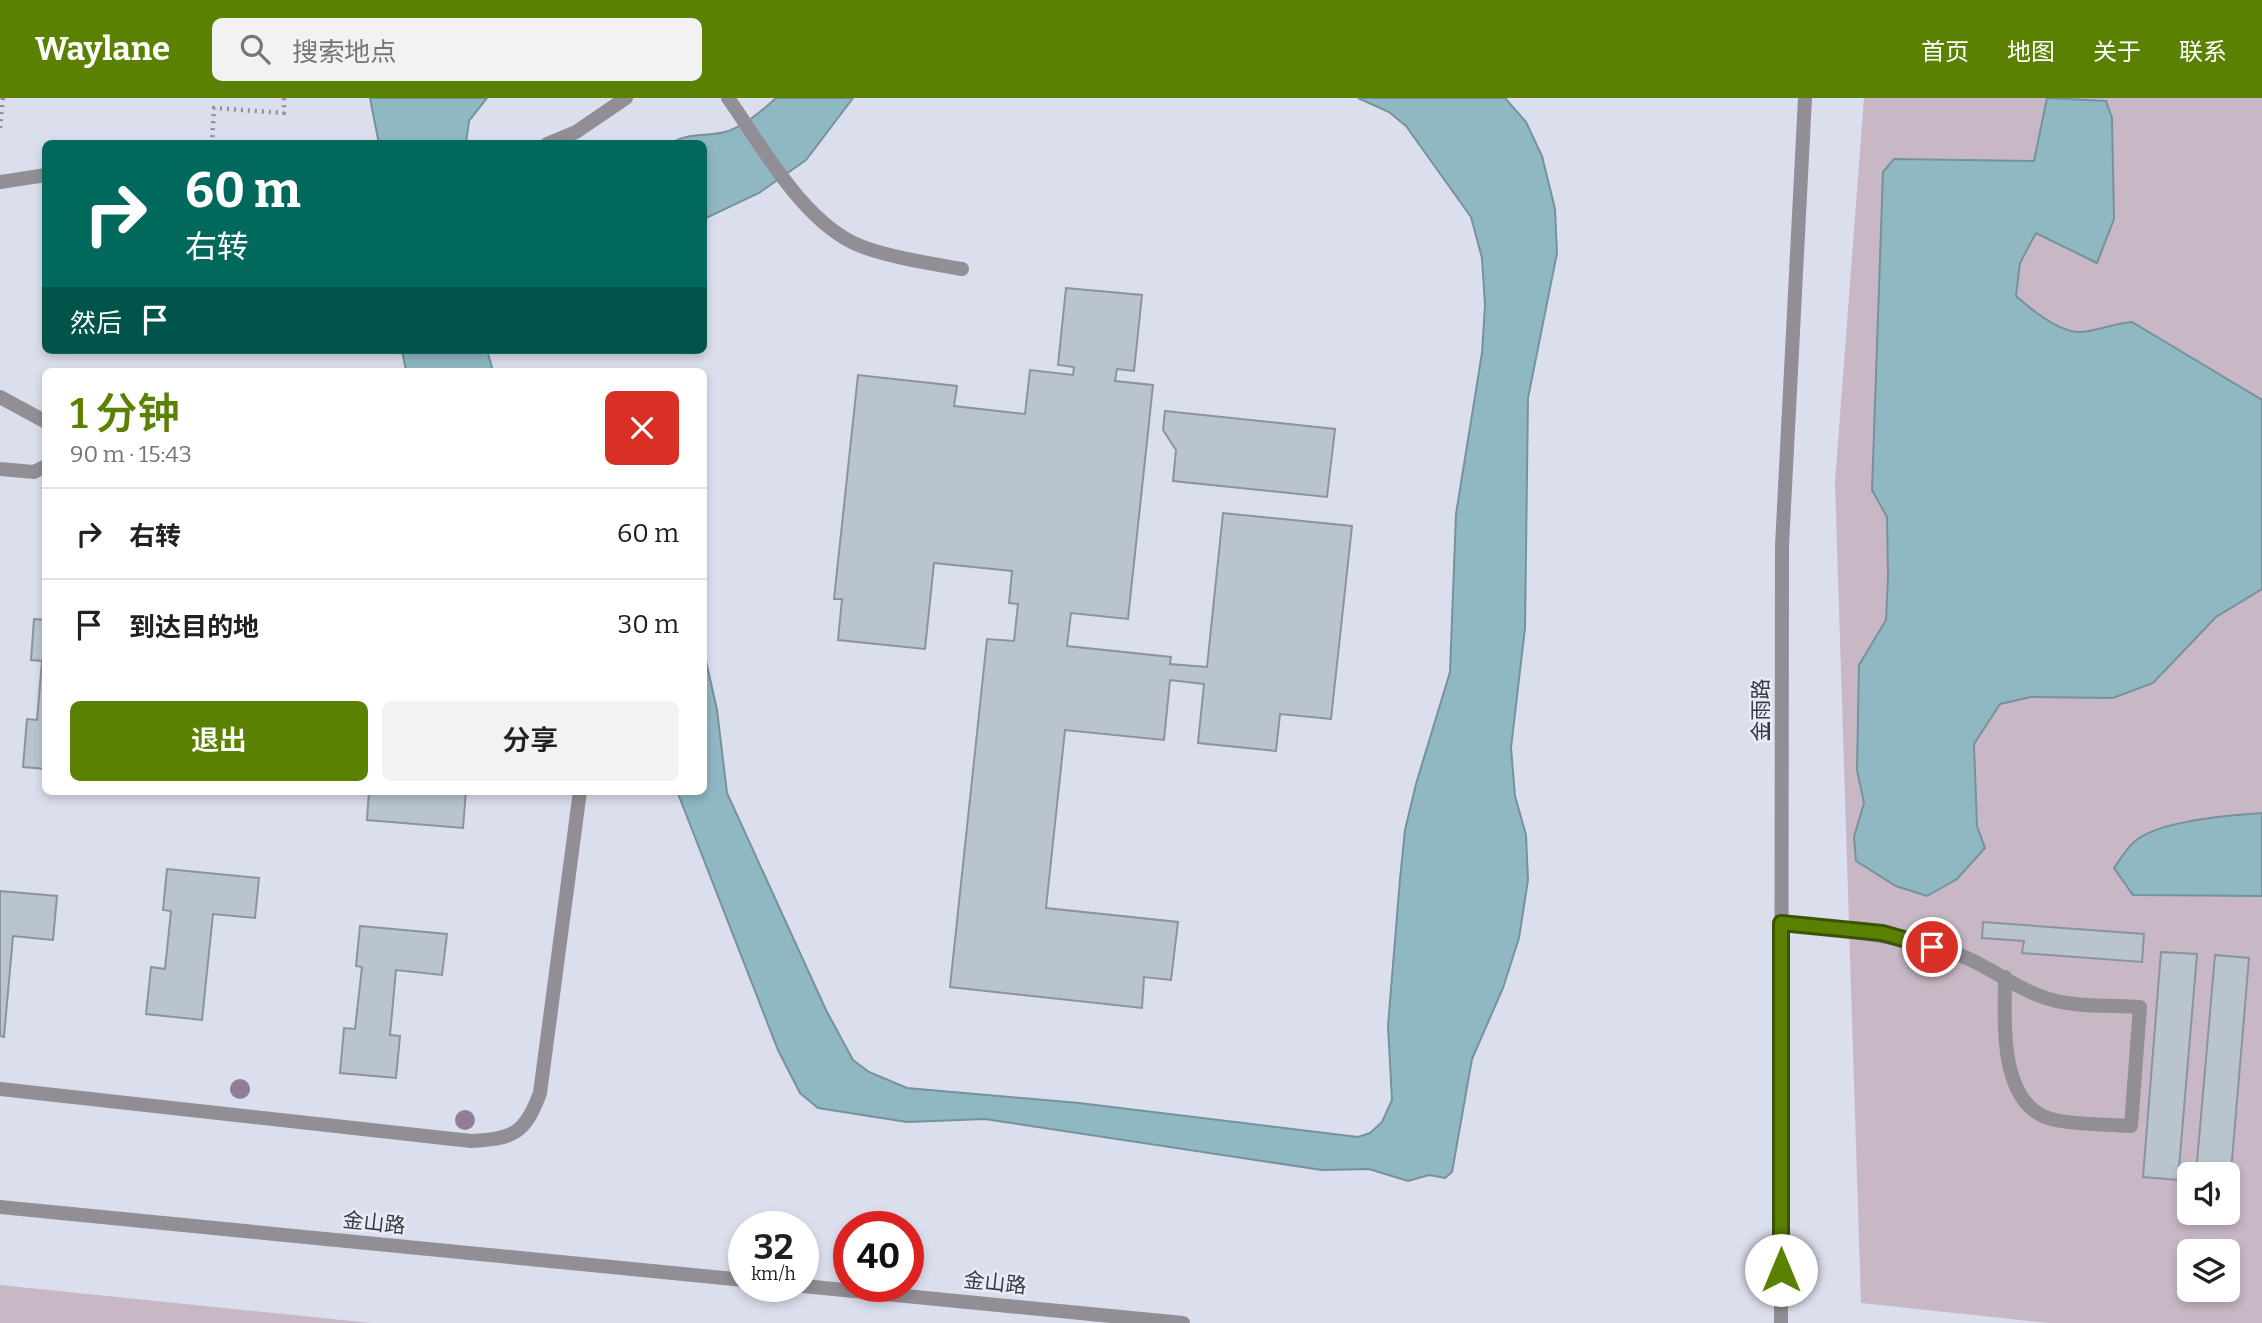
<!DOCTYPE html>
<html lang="zh">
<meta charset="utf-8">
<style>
:root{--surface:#fff;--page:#f2f2f2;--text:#202124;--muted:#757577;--line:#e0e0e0;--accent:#5a8102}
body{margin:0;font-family:Bitter,"Noto Sans SC",serif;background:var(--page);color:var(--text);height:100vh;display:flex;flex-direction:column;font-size:26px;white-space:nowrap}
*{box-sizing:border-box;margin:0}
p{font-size:23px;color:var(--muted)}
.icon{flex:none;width:38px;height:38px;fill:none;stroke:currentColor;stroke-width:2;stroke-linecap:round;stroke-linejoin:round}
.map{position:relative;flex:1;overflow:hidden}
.sheet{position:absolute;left:42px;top:270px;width:665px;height:427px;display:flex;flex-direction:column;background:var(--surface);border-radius:10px;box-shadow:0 4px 10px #0003}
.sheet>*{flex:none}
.guide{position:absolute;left:42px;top:42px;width:665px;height:214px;border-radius:10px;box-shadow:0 4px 10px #0003;background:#00695c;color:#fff;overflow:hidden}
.controls{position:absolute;left:2177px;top:1064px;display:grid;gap:14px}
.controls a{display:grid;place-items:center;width:63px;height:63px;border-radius:10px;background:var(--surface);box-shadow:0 4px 10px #0003;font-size:35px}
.speed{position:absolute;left:728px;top:1113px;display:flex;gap:14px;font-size:35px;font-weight:700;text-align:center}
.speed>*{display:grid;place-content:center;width:91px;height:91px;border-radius:50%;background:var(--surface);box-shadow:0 4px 10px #0003;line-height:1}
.speed small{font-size:18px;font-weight:400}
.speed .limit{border:10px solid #d22;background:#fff;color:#111}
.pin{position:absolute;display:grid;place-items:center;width:60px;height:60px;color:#fff;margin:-30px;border:4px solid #fff;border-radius:50%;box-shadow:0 2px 7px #0007}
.me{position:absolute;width:77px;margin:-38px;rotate:0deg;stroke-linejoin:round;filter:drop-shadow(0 0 5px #0008)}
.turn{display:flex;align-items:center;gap:24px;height:147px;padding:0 28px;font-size:32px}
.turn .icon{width:91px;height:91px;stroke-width:2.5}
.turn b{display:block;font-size:49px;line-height:60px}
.then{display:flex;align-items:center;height:66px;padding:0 28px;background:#0003;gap:14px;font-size:26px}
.round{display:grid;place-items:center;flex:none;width:74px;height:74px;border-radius:10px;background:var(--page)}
.summary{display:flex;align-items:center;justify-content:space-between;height:119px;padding:0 28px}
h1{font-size:42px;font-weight:600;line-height:52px;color:var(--accent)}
.button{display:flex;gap:14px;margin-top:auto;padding:14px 28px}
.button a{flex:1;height:80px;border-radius:10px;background:var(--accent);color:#fff;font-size:28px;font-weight:600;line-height:80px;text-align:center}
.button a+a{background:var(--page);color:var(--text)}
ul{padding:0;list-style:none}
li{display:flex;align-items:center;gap:21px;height:91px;padding:0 28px;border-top:2px solid var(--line)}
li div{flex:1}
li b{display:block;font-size:26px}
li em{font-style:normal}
header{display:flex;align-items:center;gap:42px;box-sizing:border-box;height:98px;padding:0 35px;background:var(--accent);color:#fff}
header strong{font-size:33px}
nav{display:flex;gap:38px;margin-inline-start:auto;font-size:24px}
.search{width:490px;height:63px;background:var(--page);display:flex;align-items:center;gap:18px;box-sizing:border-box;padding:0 24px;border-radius:10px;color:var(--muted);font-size:26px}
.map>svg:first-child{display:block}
</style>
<header>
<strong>Waylane</strong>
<div class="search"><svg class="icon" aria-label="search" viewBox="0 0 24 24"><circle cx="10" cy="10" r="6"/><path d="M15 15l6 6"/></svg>搜索地点</div>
<nav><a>首页</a><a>地图</a><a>关于</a><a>联系</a></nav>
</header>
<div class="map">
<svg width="2262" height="1225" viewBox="0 0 2262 1225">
<rect width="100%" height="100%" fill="#dbdeec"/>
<!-- green -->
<path fill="#c8b7c4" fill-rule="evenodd" d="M1864,0H2262V1225H2049L1861,1205L1835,384ZM2189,1076H2228V1115H2189ZM2189,1153H2228V1192H2189Z
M0,1187L371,1225H0Z"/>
<!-- water -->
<path fill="#90b8c3" stroke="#76929b" stroke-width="2" d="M370,0H487L469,23L466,45L379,46Z
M776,0H853L806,62L759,95L704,121V46H670C687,34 706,39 725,34C743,29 763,12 776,0Z
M1358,0H1505L1526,24L1542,58L1555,111L1557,155L1528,300L1525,530L1511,650L1515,698L1526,737L1528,782L1519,840L1503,890L1472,961L1452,1074L1445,1080L1429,1077L1408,1083L1369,1071L1322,1072L985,1021L907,1024L818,1010L800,995L778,952L677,693H704V554L717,612L727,695L826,912L853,962L869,974L907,990L1079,1005L1358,1039L1370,1035L1382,1024L1392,1002L1388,928L1400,781L1405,732L1416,686L1450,574L1456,416L1482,255L1485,207L1482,160L1471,119L1406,28L1389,14Z
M2047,0L2106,3L2112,20L2114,121L2097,165L2036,135L2020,165L2016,198C2031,211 2057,233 2078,234C2090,235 2116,225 2132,224L2262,302V491L2216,519L2153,585L2113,600L2031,599L2000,606L1974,646L1977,728L1985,750L1957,781L1927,798L1896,788L1856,763L1854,739L1864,705L1857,672L1859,567L1886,522L1888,479L1887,419L1872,392L1883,74L1894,61L2034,63Z
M402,252H487L493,273H406Z
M2262,715V798L2133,797L2114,770C2120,762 2126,751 2134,744C2157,723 2231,717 2262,715Z"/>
<!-- building -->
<path fill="#b9c4ce" stroke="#89949d" stroke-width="2" d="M1066,190L1142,197L1134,273L1117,271L1115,283L1153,287L1128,521L1071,515L1067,548L1171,559L1170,566L1207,569L1223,415L1352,428L1331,621L1280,616L1276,653L1198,645L1204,586L1170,582L1164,642L1065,632L1046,810L1178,824L1171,882L1144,879L1142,910L950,889L987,541L1014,543L1018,506L1009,505L1012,473L934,465L925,551L838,542L842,501H834L858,277L957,288L954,308L1025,316L1030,272L1073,277L1074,269L1058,267Z
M1165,313L1335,331L1327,399L1173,383L1176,352L1163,332Z
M34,521L46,522V671L23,669L27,621L37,622L42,563L31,562Z
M369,693H466L463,730L367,722Z
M167,771L259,780L255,820L213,816L202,922L146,916L151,869L165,871L171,813L163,812Z
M0,793L57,798L53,842L13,838L4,939L0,938Z
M1983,824L2144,836L2142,864L2022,855L2024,843L1982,840Z
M360,828L447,836L442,877L396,872L390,937L400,938L396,980L340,975L344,930L355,931L362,869L356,868Z
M2161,854L2197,856L2178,1082L2143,1079Z
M2215,857L2249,860L2230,1086H2228V1076H2196Z"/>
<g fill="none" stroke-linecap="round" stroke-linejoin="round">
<!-- path -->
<path stroke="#8d8f99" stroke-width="4.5" stroke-dasharray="2 5" stroke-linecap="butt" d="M0,30L3,0
M212,46L214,10L284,15V0"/>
<!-- service -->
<path stroke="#918f95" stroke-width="14" d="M728,0C762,48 805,128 863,149C894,160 929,165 962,171
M547,46L576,34L626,0
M0,84L46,77
M0,299L46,324
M0,371L34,374L46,368
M1781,825C1840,831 1897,838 1954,855C1985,865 2010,887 2040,898C2070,910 2108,907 2140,909L2131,1028C2106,1026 2079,1027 2055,1022C1997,1010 2005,922 2005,879
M0,991L471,1043C513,1041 525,1036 540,995L580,693"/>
<!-- tertiary -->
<path stroke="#918f95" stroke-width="14" d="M0,1109L744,1182
M803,1188L1183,1225
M1781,1225L1782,448L1805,0"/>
</g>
<!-- trees -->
<g fill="#917d96">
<circle cx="240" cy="991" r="10"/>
<circle cx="465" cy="1022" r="10"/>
</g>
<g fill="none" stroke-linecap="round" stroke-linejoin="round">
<defs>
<path id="route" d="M1781,1172V825L1882,835L1932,849"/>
</defs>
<!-- route casing -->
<use href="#route" stroke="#3a5401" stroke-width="18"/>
<!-- route -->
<use href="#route" stroke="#5a8102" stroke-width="12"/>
</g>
<g text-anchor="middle" stroke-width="5" stroke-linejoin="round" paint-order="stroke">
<!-- street labels -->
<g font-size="21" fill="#393a3f" stroke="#e8ebf9">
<text transform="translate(1761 612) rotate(-90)" y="7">金雨路</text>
<text transform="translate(374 1125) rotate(6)" y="7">金山路</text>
<text transform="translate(995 1185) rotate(6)" y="7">金山路</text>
</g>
</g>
</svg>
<div class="controls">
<a><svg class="icon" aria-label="sound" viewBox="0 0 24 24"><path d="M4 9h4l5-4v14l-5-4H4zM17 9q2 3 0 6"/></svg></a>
<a><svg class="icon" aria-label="layers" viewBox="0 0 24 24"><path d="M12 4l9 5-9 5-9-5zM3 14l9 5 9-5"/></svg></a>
</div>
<div class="speed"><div>32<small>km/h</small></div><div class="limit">40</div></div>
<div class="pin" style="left:1932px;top:849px;background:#d93025"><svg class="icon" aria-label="arrive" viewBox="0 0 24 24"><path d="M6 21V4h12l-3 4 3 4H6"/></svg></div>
<svg class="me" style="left:1781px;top:1172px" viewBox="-20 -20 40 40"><circle r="19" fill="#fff"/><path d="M0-13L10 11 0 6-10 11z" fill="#5a8102"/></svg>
<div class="guide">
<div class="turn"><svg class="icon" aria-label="right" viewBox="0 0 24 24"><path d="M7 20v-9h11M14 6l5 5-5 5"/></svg><div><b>60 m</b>右转</div></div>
<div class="then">然后<svg class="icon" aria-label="arrive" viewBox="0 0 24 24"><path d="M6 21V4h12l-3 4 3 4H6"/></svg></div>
</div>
<section class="sheet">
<div class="summary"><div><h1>1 分钟</h1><p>90 m · 15:43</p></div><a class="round" style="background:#d93025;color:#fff"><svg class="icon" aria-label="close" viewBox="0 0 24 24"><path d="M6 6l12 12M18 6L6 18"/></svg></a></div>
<ul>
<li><svg class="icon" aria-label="right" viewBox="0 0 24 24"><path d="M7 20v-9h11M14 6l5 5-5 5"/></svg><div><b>右转</b></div><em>60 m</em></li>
<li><svg class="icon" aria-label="arrive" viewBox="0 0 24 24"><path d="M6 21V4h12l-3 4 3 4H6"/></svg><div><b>到达目的地</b></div><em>30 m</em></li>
</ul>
<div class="button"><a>退出</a><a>分享</a></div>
</section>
</div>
